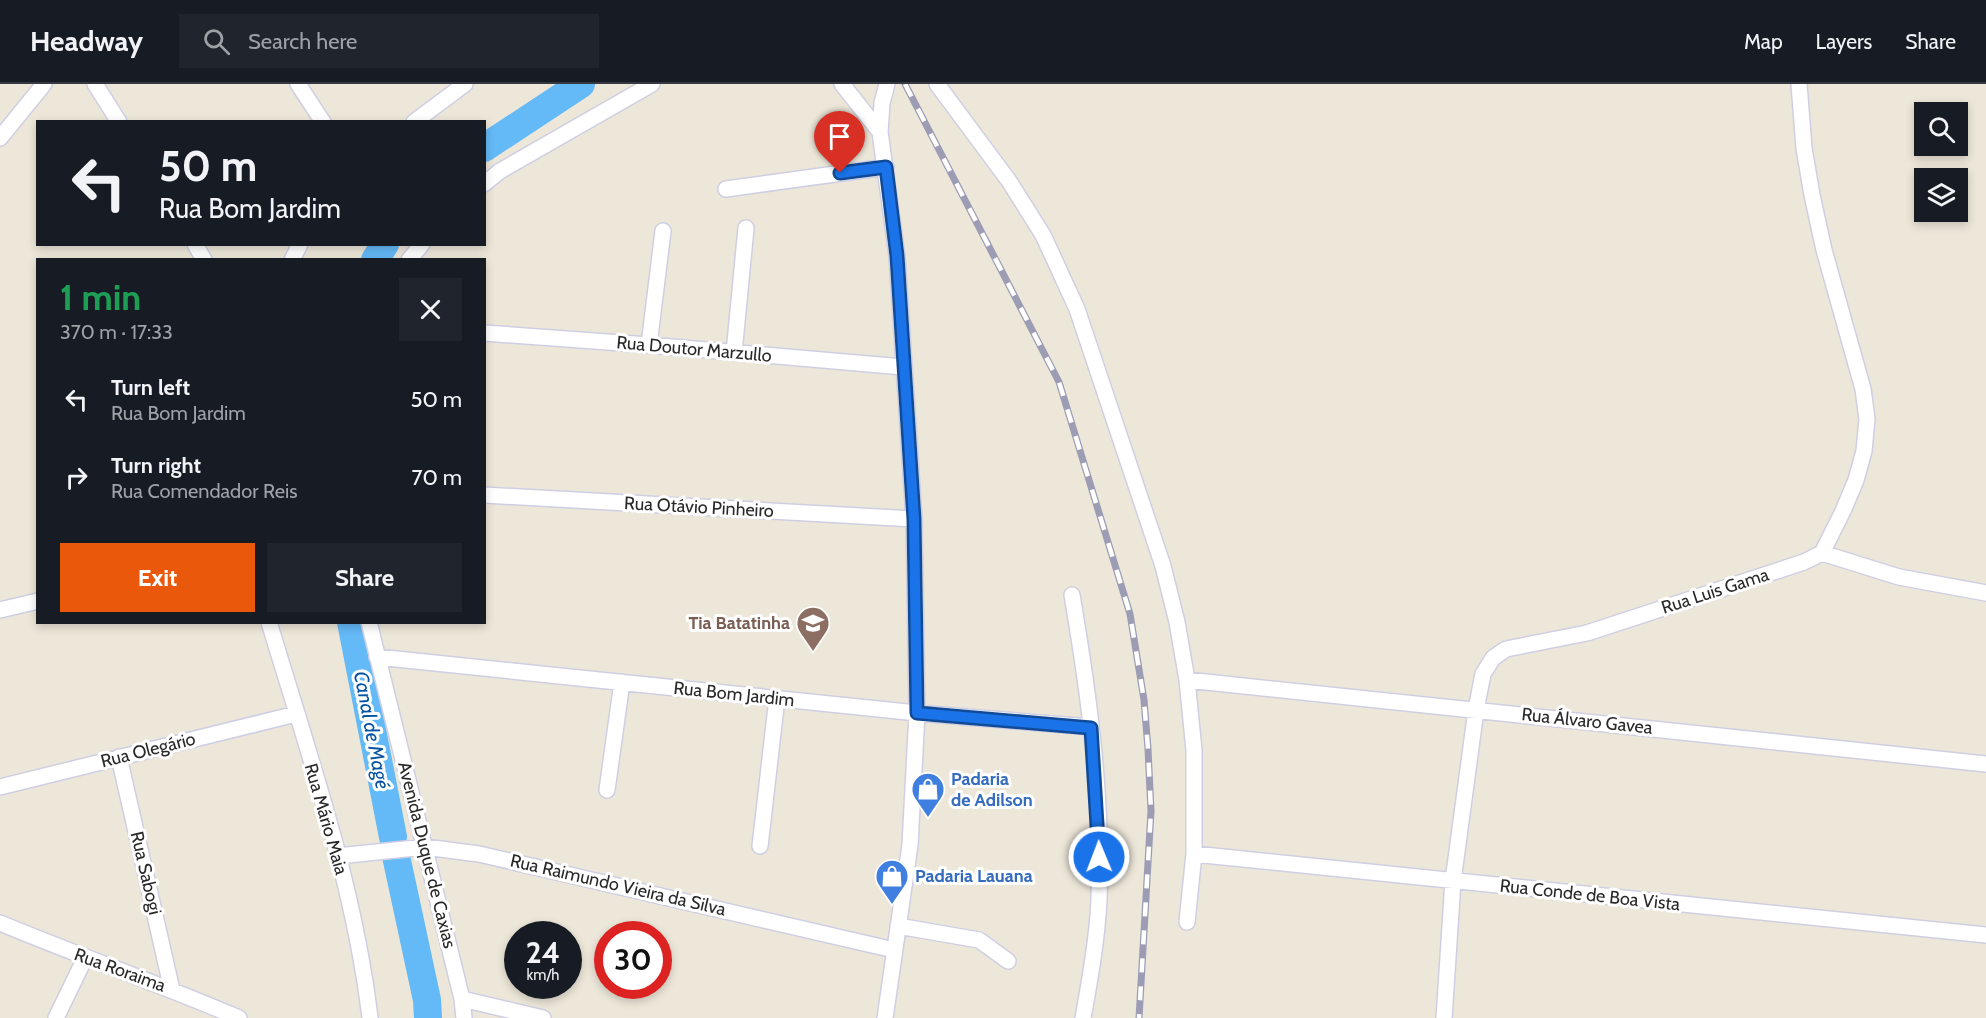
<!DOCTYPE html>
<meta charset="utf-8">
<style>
:root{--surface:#171b24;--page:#20242c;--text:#f1f3f6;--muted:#9ea1a6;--line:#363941;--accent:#ea580c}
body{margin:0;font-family:Cabin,sans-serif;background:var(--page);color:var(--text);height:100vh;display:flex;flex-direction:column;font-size:22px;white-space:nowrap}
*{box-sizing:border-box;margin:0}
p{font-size:20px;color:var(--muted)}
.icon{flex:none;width:33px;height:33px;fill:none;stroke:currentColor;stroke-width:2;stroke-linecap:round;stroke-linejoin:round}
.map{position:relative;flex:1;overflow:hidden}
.sheet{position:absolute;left:36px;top:174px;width:450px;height:366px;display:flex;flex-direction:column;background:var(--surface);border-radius:0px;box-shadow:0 3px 9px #0003}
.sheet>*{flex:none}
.guide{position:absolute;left:36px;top:36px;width:450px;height:126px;border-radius:0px;box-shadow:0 3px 9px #0003;background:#171b24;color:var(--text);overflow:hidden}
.controls{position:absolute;left:1914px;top:18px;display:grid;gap:12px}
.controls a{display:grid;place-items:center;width:54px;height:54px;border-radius:0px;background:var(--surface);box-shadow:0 3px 9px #0003;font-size:30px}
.speed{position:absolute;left:504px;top:837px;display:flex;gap:12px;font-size:30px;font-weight:700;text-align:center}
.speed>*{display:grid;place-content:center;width:78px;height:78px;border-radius:50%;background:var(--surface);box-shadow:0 3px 9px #0003;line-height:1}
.speed small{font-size:15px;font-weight:400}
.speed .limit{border:9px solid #d22;background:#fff;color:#111}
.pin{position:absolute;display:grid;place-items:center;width:51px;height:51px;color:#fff;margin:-62px -26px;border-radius:50% 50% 50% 0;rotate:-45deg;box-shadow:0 0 6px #0007}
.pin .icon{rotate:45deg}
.me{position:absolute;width:66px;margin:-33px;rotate:359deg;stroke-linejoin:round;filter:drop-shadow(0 0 4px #0008)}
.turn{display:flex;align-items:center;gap:21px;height:126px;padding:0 24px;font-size:27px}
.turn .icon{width:78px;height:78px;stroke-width:2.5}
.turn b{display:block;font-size:42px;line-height:51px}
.round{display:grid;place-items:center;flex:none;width:63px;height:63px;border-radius:0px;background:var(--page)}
.headline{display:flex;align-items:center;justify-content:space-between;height:102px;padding:0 24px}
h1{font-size:36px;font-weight:700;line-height:45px;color:#1e9e55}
.action{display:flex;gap:12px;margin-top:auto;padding:12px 24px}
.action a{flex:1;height:69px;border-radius:0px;background:var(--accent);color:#fff;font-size:24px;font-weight:700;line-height:69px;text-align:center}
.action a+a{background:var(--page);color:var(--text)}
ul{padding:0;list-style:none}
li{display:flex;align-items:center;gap:18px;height:78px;padding:0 24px}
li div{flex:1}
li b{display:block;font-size:22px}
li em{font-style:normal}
header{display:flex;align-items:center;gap:36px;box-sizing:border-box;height:84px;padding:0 30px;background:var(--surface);border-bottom:2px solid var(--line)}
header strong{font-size:28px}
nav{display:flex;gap:33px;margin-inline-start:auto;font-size:21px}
.search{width:420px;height:54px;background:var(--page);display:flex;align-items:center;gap:15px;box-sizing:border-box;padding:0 21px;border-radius:0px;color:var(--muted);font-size:22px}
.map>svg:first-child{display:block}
</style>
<header>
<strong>Headway</strong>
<div class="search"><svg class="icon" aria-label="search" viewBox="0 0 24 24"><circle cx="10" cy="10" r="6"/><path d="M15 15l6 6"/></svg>Search here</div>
<nav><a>Map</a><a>Layers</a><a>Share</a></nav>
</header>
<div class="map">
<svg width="1986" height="934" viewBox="0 0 1986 934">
<rect width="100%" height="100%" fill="#ede7d9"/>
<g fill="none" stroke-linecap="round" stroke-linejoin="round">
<!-- river -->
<path stroke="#64b9f7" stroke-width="28" d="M484,64L581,0
M375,176L385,160
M351,538L393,753
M396,772L427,916L428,934"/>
<defs>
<path id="minor" d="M95,0L119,38
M298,0L323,38
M842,0L880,48
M937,0L1009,97L1043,151L1077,225L1163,482L1177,538L1187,596L1194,666V770L1187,838
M414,38L465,0
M0,54L44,0
M484,100L500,87L652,0
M726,105L886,83
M195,160L204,176
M292,176L300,160
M409,176L422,160
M484,249L649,261L903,283
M649,261L663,147
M734,269L746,144
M484,411L914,435
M1822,469L1899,493L1986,509
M1072,511C1089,611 1103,714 1099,816C1097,856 1090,895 1083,934
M0,526L38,517
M269,538C308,668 354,799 370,934
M369,538L462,915L464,934
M377,573L917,629L1091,643
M1187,596L1986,680
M119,673L172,906
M0,703L296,630
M607,706L622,598
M760,762L777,614
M1194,770L1986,851
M338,772L425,763L479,770L894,866
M0,839C79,872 160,900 239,934
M898,842L979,856L1008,877
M462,915L543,934
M56,934L85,874
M885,934L910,761L917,629L914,435L897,172L880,48L882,19L887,0
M1444,934L1453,797L1476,626L1483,590L1493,574L1506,565L1587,549L1804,478L1822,469L1843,427L1856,396L1864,367L1867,335L1863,305L1824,166L1812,111L1804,64L1799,0"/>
</defs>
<!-- minor casing -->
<use href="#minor" stroke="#cfcfe3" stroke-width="18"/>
<!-- minor -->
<use href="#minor" stroke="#fff" stroke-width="15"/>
<defs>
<path id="rail" d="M905,0L1059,298L1130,530L1144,616L1148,665L1151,727L1139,934"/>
</defs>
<!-- rail casing -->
<use href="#rail" stroke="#9c9cb5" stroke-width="7"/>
<!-- rail -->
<use href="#rail" stroke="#fff" stroke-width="4.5" stroke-dasharray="14" stroke-linecap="butt"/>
</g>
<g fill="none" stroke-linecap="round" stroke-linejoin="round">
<defs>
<path id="route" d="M840,89L886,83L897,172L914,435L917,629L1091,644L1099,773"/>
</defs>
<!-- route casing -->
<use href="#route" stroke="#114b97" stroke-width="15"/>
<!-- route -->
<use href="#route" stroke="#1a73e8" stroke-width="10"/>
</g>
<!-- icons -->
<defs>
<symbol id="school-pin" viewBox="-11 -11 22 30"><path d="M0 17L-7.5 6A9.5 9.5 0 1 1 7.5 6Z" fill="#8d6e63" stroke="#fff"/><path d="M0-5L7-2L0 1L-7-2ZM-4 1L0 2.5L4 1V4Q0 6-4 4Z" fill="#fff"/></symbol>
<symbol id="shop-pin" viewBox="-11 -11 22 30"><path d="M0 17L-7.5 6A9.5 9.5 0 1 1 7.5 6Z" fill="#3f7fe0" stroke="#fff"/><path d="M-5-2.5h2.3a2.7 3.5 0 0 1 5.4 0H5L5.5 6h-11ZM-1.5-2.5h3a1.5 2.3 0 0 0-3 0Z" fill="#fff"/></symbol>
</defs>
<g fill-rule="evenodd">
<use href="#school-pin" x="794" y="520" width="38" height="52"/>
<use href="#shop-pin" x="909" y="686" width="38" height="52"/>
<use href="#shop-pin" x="873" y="773" width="38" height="52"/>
</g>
<g text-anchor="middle" stroke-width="6" stroke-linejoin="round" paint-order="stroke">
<!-- street labels -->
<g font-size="18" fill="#292929" stroke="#fff">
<text transform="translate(694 265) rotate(5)" y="6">Rua Doutor Marzullo</text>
<text transform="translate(699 423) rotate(3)" y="6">Rua Otávio Pinheiro</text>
<text transform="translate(1715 507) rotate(-18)" y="6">Rua Luis Gama</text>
<text transform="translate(734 610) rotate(6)" y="6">Rua Bom Jardim</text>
<text transform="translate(1587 637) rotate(6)" y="6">Rua Álvaro Gavea</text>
<text transform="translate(148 666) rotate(-14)" y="6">Rua Olegário</text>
<text transform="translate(326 735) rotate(74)" y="6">Rua Mário Maia</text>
<text transform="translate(427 771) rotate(76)" y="6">Avenida Duque de Caxias</text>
<text transform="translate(146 789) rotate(77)" y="6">Rua Sabogi</text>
<text transform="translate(618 801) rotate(13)" y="6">Rua Raimundo Vieira da Silva</text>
<text transform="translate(1590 811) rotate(6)" y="6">Rua Conde de Boa Vista</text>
<text transform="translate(120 886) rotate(20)" y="6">Rua Roraima</text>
</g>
<!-- education labels -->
<g font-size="18" font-weight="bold" fill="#785e54" stroke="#fff" text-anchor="end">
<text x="790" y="545">Tia Batatinha</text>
</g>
<!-- shop labels -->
<g font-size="18" font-weight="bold" fill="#366cbe" stroke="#fff" text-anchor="start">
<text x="951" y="701">Padaria<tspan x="951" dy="21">de Adilson</tspan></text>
<text x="915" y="798">Padaria Lauana</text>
</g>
<!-- water labels -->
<g font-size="20" font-style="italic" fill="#0453a2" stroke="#fff">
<text transform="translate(372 646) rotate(79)" y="7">Canal de Magé</text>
</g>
</g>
</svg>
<div class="controls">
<a><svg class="icon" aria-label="search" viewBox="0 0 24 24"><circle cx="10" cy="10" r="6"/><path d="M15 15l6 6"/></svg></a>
<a><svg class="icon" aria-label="layers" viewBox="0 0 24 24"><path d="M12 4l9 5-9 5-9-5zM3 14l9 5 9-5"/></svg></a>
</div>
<div class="speed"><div>24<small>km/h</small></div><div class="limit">30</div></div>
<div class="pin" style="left:840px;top:89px;background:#d93025"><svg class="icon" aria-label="arrive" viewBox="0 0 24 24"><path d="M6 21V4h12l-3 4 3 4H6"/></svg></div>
<svg class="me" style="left:1099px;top:773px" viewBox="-20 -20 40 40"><circle r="17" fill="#1a73e8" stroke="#fff" stroke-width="3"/><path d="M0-11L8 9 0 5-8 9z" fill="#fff"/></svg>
<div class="guide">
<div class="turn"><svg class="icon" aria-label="left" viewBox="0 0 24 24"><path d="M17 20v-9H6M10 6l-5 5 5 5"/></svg><div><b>50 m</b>Rua Bom Jardim</div></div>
</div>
<section class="sheet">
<div class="headline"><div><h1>1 min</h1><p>370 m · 17:33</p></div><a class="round"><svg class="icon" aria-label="close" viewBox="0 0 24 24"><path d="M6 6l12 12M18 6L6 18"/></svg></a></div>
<ul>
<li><svg class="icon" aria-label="left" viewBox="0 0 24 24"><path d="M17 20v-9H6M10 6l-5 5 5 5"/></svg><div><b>Turn left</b><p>Rua Bom Jardim</p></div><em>50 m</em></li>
<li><svg class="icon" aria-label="right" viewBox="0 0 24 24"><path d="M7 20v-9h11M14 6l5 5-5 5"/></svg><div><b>Turn right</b><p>Rua Comendador Reis</p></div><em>70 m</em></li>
</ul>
<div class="action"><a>Exit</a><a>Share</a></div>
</section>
</div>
